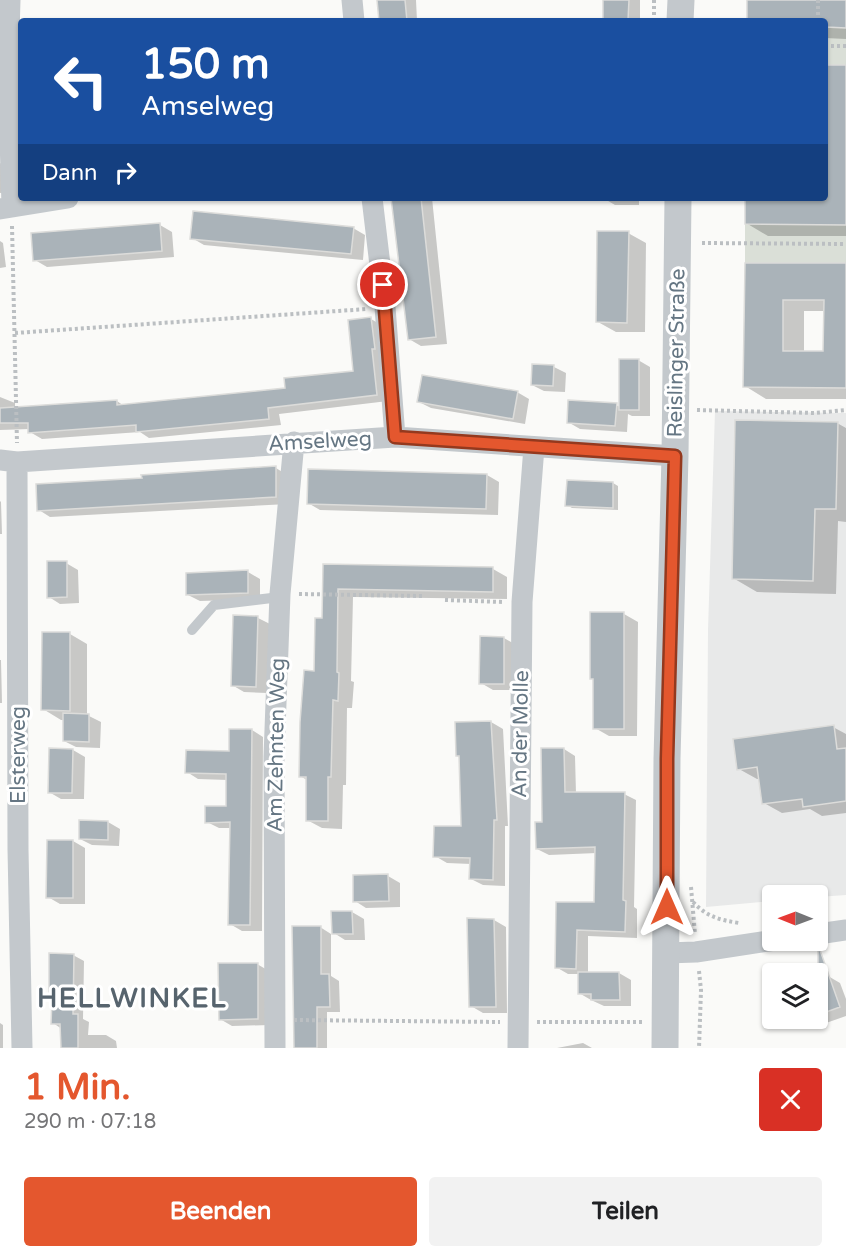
<!DOCTYPE html>
<html lang="de">
<meta charset="utf-8">
<style>
:root{--surface:#fff;--page:#f2f2f2;--text:#202124;--muted:#757577;--accent:#e4572e}
body{margin:0;font-family:"Varela Round",sans-serif;background:var(--page);color:var(--text);height:100vh;display:flex;flex-direction:column;font-size:22px;white-space:nowrap}
*{box-sizing:border-box;margin:0}
p{font-size:20px;color:var(--muted)}
.icon{flex:none;width:33px;height:33px;fill:none;stroke:currentColor;stroke-width:2;stroke-linecap:round;stroke-linejoin:round}
.map{position:relative;height:1048px;overflow:hidden}
.sheet{display:flex;flex-direction:column;background:var(--surface);flex:1}
.sheet>*{flex:none}
.banner{position:absolute;left:18px;top:18px;width:810px;height:183px;border-radius:6px;box-shadow:0 2px 4px #0004;background:#1a4fa0;color:#fff;overflow:hidden}
.needle{width:39px;rotate:271deg}
.buttons{position:absolute;left:762px;top:885px;display:grid;gap:12px}
.buttons a{display:grid;place-items:center;width:66px;height:66px;border-radius:6px;background:var(--surface);box-shadow:0 2px 4px #0004;font-size:30px}
.pin{position:absolute;display:grid;place-items:center;width:51px;height:51px;color:#fff;margin:-26px;border:3px solid #fff;border-radius:50%;box-shadow:0 2px 6px #0007}
.me{position:absolute;width:66px;margin:-33px;rotate:0deg;stroke-linejoin:round;filter:drop-shadow(0 0 4px #0008)}
.turn{display:flex;align-items:center;gap:21px;height:126px;padding:0 24px;font-size:27px}
.turn .icon{width:78px;height:78px;stroke-width:2.5}
.turn b{display:block;font-size:42px;line-height:51px}
.then{display:flex;align-items:center;height:57px;padding:0 24px;background:#0003;gap:12px;font-size:22px}
.round{display:grid;place-items:center;flex:none;width:63px;height:63px;border-radius:6px;background:var(--page)}
.headline{display:flex;align-items:center;justify-content:space-between;height:102px;padding:0 24px}
h1{font-size:36px;font-weight:700;line-height:45px;color:var(--accent)}
.cta{display:flex;gap:12px;margin-top:auto;padding:12px 24px}
.cta a{flex:1;height:69px;border-radius:6px;background:var(--accent);color:#fff;font-size:24px;font-weight:700;line-height:69px;text-align:center}
.cta a+a{background:var(--page);color:var(--text)}
.map>svg:first-child{display:block}
</style>
<div class="map">
<svg width="846" height="1048" viewBox="0 0 846 1048">
<rect width="100%" height="100%" fill="#fafaf8"/>
<!-- built -->
<path fill="#e8e9e9" d="M715,411L846,413V895L818,897V896H772V901L706,907L708,630Z"/>
<!-- green -->
<path fill="#dadfd7" d="M825,27L846,28V65H825Z
M745,224L846,225V263H745Z"/>
<!-- shadow -->
<path fill="#0003" fill-rule="evenodd" d="M379,0H416L417,21H380Z
M604,0H640V21H607L604,19Z
M748,0H846V39L825,38V21H748Z
M825,67H846V236H768L746,223L747,198H825Z
M0,163L6,167L9,192L0,193Z
M392,198H432L447,344L421,346L409,339Z
M603,198H639V205H615Z
M160,225L172,232L174,257L47,267L35,260Z
M353,228L365,235L363,260L204,245L192,238Z
M628,233L646,243L645,332H616L598,322Z
M0,241L3,243L6,267L0,268Z
M746,264L846,265V399H766L745,386ZM804,311H825V353L804,352Z
M371,319L383,326L388,401L279,414L281,425L149,438L140,432L42,439L30,432V429L0,430V397L15,403V409L117,401L124,406L287,390L355,372Z
M638,360L650,367V416H632L628,414L627,432L580,429L568,422L616,405L620,407Z
M554,367L566,373L565,392L544,391L532,385Z
M517,392L529,399L525,424L431,408L419,402Z
M837,423L846,428V522L838,521L836,594L757,592L733,578Z
M276,468L287,475L288,504L50,517L39,510L143,480Z
M487,475L499,482L498,515L320,510L308,503Z
M613,483L618,486V510L572,508L567,505Z
M0,501L1,502L2,534H0Z
M66,563L78,570L79,603L60,604L49,597Z
M324,566L493,569L507,577V599L353,597L351,681L354,682L352,708H347L346,785H343L342,829L322,828L307,820V780L300,776L323,620Z
M248,572L260,579V599L200,601L188,595Z
M624,614L638,622L637,736H609L595,728Z
M235,617L258,618L270,624L267,693L244,692L232,685Z
M70,634L87,644V715L101,722L100,748L76,747L64,741V720H61L43,709Z
M504,638L516,645L515,690H493L481,683Z
M0,660H1L2,703H0Z
M491,722L503,729L508,826H505V886L483,885L471,879V864L447,863L435,856L463,828L461,758L457,756L456,723Z
M833,727L846,734V813L822,816L810,809L782,813L764,803L760,779H757L739,769Z
M252,730L263,737L262,931H242L230,924L231,828H219L207,822L227,807L228,780L198,779L187,772L231,753Z
M564,749L575,756L576,794H624L636,800L634,907L637,909V938L588,936V974L619,973L631,980V1006H604L591,1000L579,993V974H568L556,967L557,903L596,904L597,853L549,855L537,849Z
M73,750L85,757L84,799H61L49,792Z
M108,822L120,829L119,846L92,845L80,839Z
M73,841L85,848V904H60L48,897Z
M354,876H388L400,883V907L366,908L355,901Z
M352,912L364,919L365,940H345L334,933Z
M494,920L506,927L507,1013H483L471,1006Z
M320,927L331,934V976L339,981L340,1012H327V1048H295Z
M73,955L84,961L83,1019L89,1022L88,1035H106L116,1041L117,1048H62V1029L53,1023Z
M257,964L269,971L270,1025L232,1026L220,1019Z
M828,976L840,983L846,999V1016L809,1029L797,1022L796,1018H818V980Z
M0,1023L3,1025V1048H0Z
M583,1043L592,1048H557Z"/>
<!-- building -->
<path fill="#aab3b9" stroke="#dcdcda" stroke-width="1.5" fill-rule="evenodd" d="M377,0H405L407,21H379Z
M603,0H629L628,20H603Z
M747,0H846V28L826,27V21H747Z
M825,65H846V225L745,224V198H825Z
M391,198H421L436,337L408,340Z
M193,211L354,227L351,254L190,239Z
M160,223L162,251L33,261L31,233Z
M597,231H629L627,323L596,322Z
M745,263H846V388L743,387ZM783,300H824L823,351H783Z
M371,317L375,349H372L377,395L268,408L269,419L136,432V425L28,433V423H0V408L117,400V405L285,388L284,378L353,371L348,320Z
M619,359H639V410H619Z
M532,364L554,365L553,386L531,385Z
M422,375L518,391L513,419L417,402Z
M568,400L617,403L615,426L567,423Z
M735,420L838,422L836,509H815L813,581L732,579Z
M276,466V497L37,511L36,484L142,478L141,475Z
M308,469L487,474L486,509L307,504Z
M567,480L613,482V508L565,506Z
M47,561H67V597L47,598Z
M323,564L493,567V592L338,589L337,672L339,673L338,701L333,700L331,777H328V821H306V777H299L300,722L304,670L314,671L315,618H322Z
M248,570V593L186,595V573Z
M590,612H624V729H593V679H590Z
M233,615L258,616L256,687L231,686Z
M42,632H70V711L41,710Z
M480,636L504,637V684H479Z
M63,713L89,714V742L63,741Z
M491,721L497,820H494L493,880L469,879L470,858L433,857L434,826H461L459,756H456L455,722Z
M834,725L837,749L846,748V801L803,807L802,799L762,804L757,767L737,770L733,739Z
M229,729H252L250,925H228L230,822L205,823V806H226V774L185,773L186,750L229,751Z
M49,748L73,749L72,793H48Z
M541,748H564L565,792H625L623,900L626,901L625,932L577,930L576,969L555,968L556,902H594L595,847L536,849L535,822H542Z
M79,820L108,821V840L79,839Z
M47,840H73V898H46Z
M388,874L389,901L353,902V875Z
M331,911H352L353,934H332Z
M467,918L494,919L496,1007H469Z
M292,926H321V974H329L330,1007H317V1048H294Z
M820,950L840,1007L818,1015V951Z
M49,953L74,954L73,1014H78V1048H61L60,1024H51L52,999H49Z
M218,963H258V1019L219,1020Z
M578,972H619L620,1000H591V994H578Z"/>
<g fill="none" stroke-linecap="round" stroke-linejoin="round">
<!-- path -->
<path stroke="#bbbfc2" stroke-width="4" stroke-dasharray="3 3" stroke-linecap="butt" d="M654,21V0
M818,21V0
M825,46H846
M12,226L17,443
M702,243L846,244
M15,333L367,309
M697,410L815,413L846,410
M299,594L422,596
M445,600L503,602
M691,887L695,934
M693,902C707,917 720,920 739,923
M699,971L701,990L699,1048
M294,1020L500,1022
M537,1022H644"/>
<!-- service -->
<path stroke="#c3c8cc" stroke-width="10" d="M192,630L214,605L280,597"/>
<!-- minor -->
<path stroke="#c3c8cc" stroke-width="21" d="M10,0L8,68L12,207
M352,0L354,21
M372,198L385,307L395,437
M0,209L68,198
M0,460L17,462L395,437L675,456
M17,462L18,849L22,1048
M818,934L846,930
M666,953L696,952L775,940
M275,1048L274,757L280,594L294,442
M518,1048L522,602L534,447"/>
<!-- tertiary -->
<path stroke="#c3c8cc" stroke-width="27" d="M680,21L681,0
M665,1048L667,759L675,456L678,198"/>
</g>
<g fill="none" stroke-linecap="round" stroke-linejoin="round">
<defs>
<path id="route" d="M383,285L395,437L675,456L667,759V907"/>
</defs>
<!-- route casing -->
<use href="#route" stroke="#94391e" stroke-width="15"/>
<!-- route -->
<use href="#route" stroke="#e4572e" stroke-width="10"/>
</g>
<g text-anchor="middle" stroke-width="6" stroke-linejoin="round" paint-order="stroke">
<!-- street labels -->
<g font-size="21" fill="#657683" stroke="#fff">
<text transform="translate(676 353) rotate(-89)" y="7">Reislinger Straße</text>
<text transform="translate(320 441) rotate(-3)" y="7">Amselweg</text>
<text transform="translate(520 734) rotate(-89)" y="7">An der Molle</text>
<text transform="translate(276 745) rotate(-89)" y="7">Am Zehnten Weg</text>
<text transform="translate(18 755) rotate(-90)" y="7">Elsterweg</text>
</g>
<!-- district labels -->
<g font-size="27" font-weight="bold" letter-spacing="1.5" fill="#57646e" stroke="#fff">
<text x="132" y="1007">HELLWINKEL</text>
</g>
</g>
</svg>
<div class="buttons">
<a><svg class="needle" viewBox="-14 -14 28 28"><path d="M0-13l5 13h-10z" fill="#e53935"/><path d="M0 13l5-13h-10z" fill="#757577"/></svg></a>
<a><svg class="icon" aria-label="layers" viewBox="0 0 24 24"><path d="M12 4l9 5-9 5-9-5zM3 14l9 5 9-5"/></svg></a>
</div>
<div class="pin" style="left:383px;top:285px;background:#d93025"><svg class="icon" aria-label="arrive" viewBox="0 0 24 24"><path d="M6 21V4h12l-3 4 3 4H6"/></svg></div>
<svg class="me" style="left:667px;top:907px" viewBox="-20 -20 40 40"><path d="M0-17L14 15 0 8-14 15z" fill="#e4572e" stroke="#fff" stroke-width="4"/></svg>
<div class="banner">
<div class="turn"><svg class="icon" aria-label="left" viewBox="0 0 24 24"><path d="M17 20v-9H6M10 6l-5 5 5 5"/></svg><div><b>150 m</b>Amselweg</div></div>
<div class="then">Dann<svg class="icon" aria-label="right" viewBox="0 0 24 24"><path d="M7 20v-9h11M14 6l5 5-5 5"/></svg></div>
</div>
</div>
<section class="sheet">
<div class="headline"><div><h1>1 Min.</h1><p>290 m · 07:18</p></div><a class="round" style="background:#d93025;color:#fff"><svg class="icon" aria-label="close" viewBox="0 0 24 24"><path d="M6 6l12 12M18 6L6 18"/></svg></a></div>
<div class="cta"><a>Beenden</a><a>Teilen</a></div>
</section>
